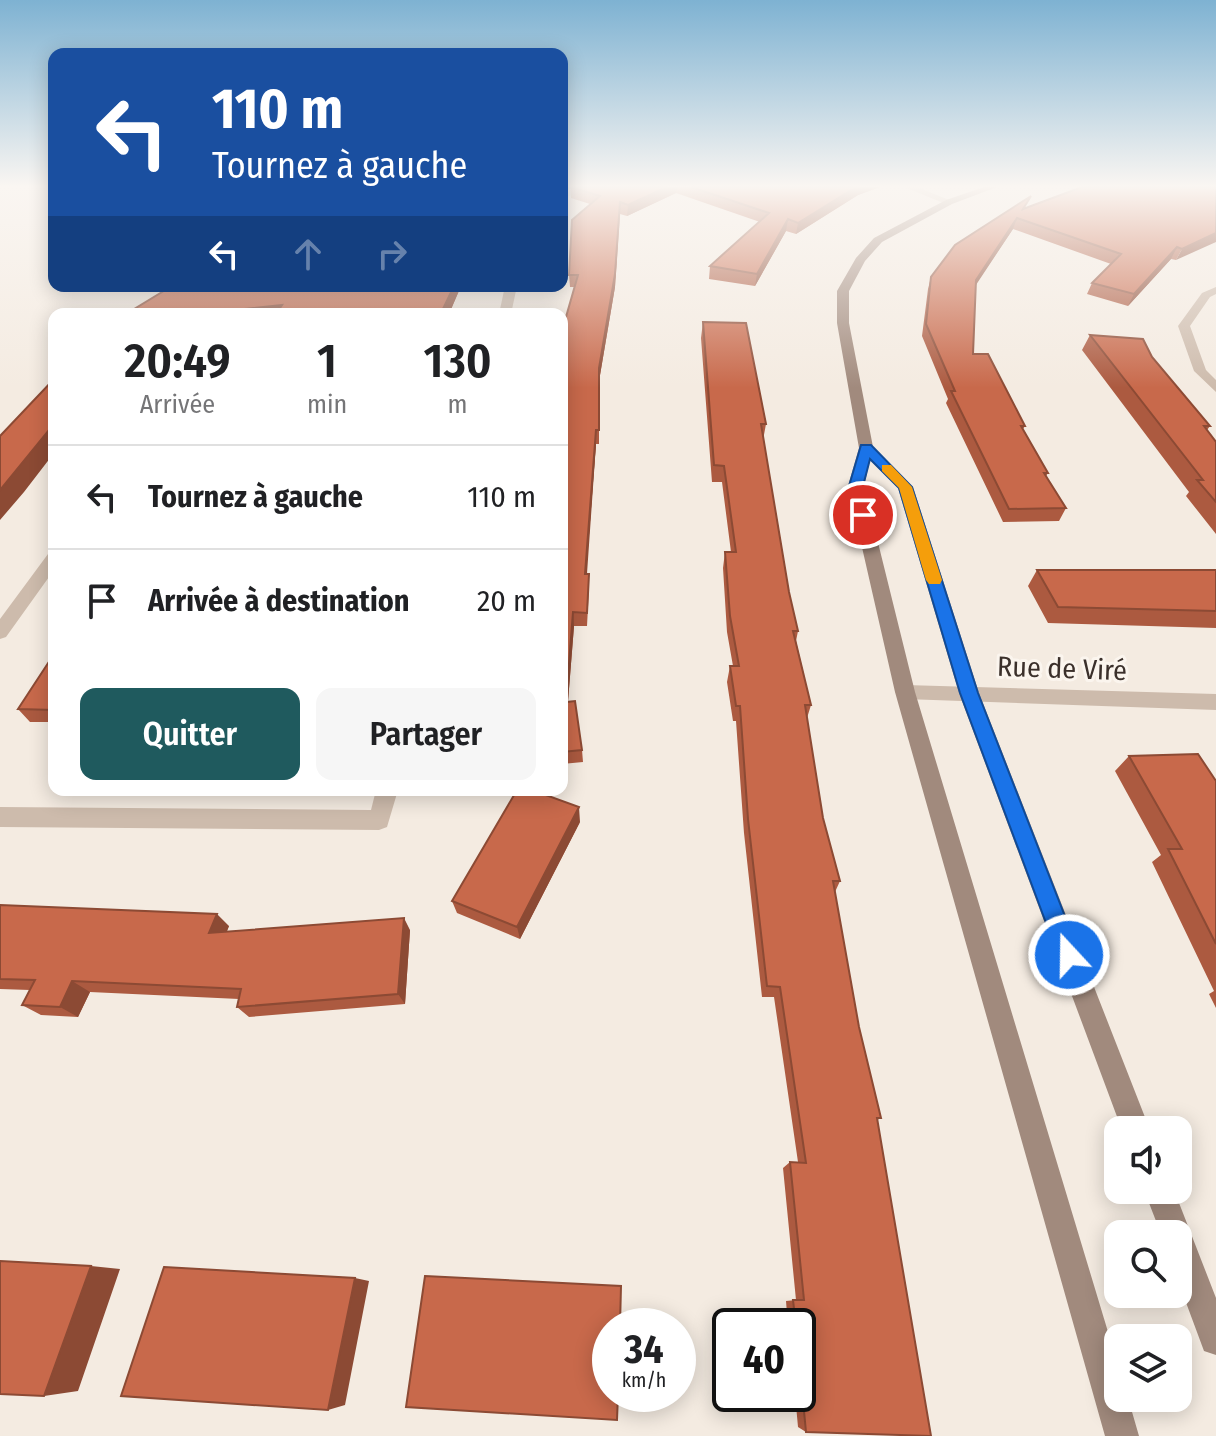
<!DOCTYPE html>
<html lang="fr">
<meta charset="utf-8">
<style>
:root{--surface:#fff;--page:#f6f6f6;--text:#202124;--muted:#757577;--line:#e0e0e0;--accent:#1f5a5e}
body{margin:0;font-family:"Fira Sans Condensed",sans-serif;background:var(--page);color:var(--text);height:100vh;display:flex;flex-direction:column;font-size:30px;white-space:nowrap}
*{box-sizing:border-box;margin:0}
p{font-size:26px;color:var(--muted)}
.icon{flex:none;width:44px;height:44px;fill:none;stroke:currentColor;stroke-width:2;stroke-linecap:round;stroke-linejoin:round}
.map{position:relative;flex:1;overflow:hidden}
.details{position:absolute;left:48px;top:308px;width:520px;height:488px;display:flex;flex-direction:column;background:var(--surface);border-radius:16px;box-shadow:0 4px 20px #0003}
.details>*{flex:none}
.top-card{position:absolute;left:48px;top:48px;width:520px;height:244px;border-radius:16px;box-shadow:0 4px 20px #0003;background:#1a4fa0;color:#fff;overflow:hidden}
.buttons{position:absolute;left:1104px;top:1116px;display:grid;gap:16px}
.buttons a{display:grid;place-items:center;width:88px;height:88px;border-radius:16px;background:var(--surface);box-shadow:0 4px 20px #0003;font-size:40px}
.speed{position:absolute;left:592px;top:1308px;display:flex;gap:16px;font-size:40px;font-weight:700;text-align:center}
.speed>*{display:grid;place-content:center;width:104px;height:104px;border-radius:50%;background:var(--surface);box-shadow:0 4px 20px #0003;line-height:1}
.speed small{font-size:20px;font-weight:400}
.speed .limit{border:4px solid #111;border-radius:12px;background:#fff;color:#111}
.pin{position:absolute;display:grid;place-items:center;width:68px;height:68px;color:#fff;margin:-34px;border:4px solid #fff;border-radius:50%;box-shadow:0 2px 8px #0007}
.me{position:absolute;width:88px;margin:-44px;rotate:339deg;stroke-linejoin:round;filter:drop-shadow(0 0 6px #0008)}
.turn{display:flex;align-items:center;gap:28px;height:168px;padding:0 32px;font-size:36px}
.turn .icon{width:104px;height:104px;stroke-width:2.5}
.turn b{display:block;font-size:56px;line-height:68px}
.lanes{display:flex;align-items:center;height:76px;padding:0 32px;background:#0003;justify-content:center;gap:40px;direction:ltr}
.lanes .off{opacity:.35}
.eta{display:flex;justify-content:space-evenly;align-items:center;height:136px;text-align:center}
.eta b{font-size:48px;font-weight:600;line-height:56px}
.primary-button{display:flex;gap:16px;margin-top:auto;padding:16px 32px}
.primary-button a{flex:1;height:92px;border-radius:16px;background:var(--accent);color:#fff;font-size:32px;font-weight:600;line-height:92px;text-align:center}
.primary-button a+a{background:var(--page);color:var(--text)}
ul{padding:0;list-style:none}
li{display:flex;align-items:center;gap:24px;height:104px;padding:0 32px;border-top:2px solid var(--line)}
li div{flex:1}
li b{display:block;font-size:30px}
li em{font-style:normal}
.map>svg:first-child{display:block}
</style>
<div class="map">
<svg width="1216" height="1436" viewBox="0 0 1216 1436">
<rect width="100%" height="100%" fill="#f4ebe1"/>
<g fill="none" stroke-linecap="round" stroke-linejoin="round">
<!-- street -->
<path fill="#cdbbac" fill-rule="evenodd" d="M578,187H590L562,199V193Z
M904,187H917L954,202L946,204Z
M505,286H517L511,314H499Z
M1216,287V294L1210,297L1190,326L1206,370L1216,380V392L1194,371L1178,326L1202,293Z
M54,552V570L6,637L0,639V619L48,554Z
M905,685L1216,694V710L905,699L895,692Z
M376,790H398L387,827L379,830L0,827V807L371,810Z"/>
<!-- secondary -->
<path fill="#a18a7d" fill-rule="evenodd" d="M984,187H997L952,204L882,242L865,261L849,291V323L873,447L913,487L979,693L1150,1130H1122L959,693L898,488L870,460L864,486L915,692L1118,1365V1398H1128L1139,1436H1105L895,692L848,486L859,448L837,323V291L856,258L874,238L946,200Z
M1144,1190H1174L1216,1298V1355L1204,1351L1178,1281V1234H1161Z"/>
</g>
<!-- wall -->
<path fill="#ac5a40" d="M562,187H880L858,195L796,234L786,231L755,286L709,279L710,266L760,222L676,193L627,216L620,214L615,287L599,381V444H596L586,574H589V588L587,626H574L568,701L582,750L583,762L562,764V370L564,349L562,348V336L575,287H570L569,275L590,204L571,198V188L562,193Z
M1216,187L1176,260L1171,259L1128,306L1087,294L1092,283L1111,264L1013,229L975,285L973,354L1025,426L1023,429L1048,473L1046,476L1066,508L1059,521L1003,522L946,403L948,399L922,336L928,289L931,277L1027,207Z
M172,286H461L449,314H126Z
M703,322L766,424L763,440L789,592L798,631L796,641L811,705L807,718L823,818L840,881L835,892L859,1027L881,1118L877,1120L806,1432L798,1427L795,1394H798V1326H788L786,1301L796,1300L783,1168L790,1162H798L774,997H762L744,833L736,721H733L727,682L730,666H733L727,632L723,568L725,552H731L722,482H712L701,338Z
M1090,335L1152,357L1210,426L1207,430L1216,442V534L1186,496L1189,492L1082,350Z
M1037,570H1216V628L1048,623L1028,586Z
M54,654V722H30L18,709Z
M1129,756L1216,781V1008L1209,994L1214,991L1152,862L1161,855L1115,771Z
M580,822L520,939L457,913L452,901Z
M0,905L229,926L226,932L410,930L405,1004L249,1017L237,1007L239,999L90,992L78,1017L41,1015L22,1005L30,990L0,989Z"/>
<!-- shaded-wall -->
<path fill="#8c4a34" d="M562,187H573L562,193Z
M667,187H677L676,193L627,216L628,205Z
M856,187H880L858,195L796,234L798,223Z
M620,202L615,287L599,381V444V368Z
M1017,218L1013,229L972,291L976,280Z
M788,219L786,231L755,286L757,274Z
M1216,233V242L1176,260L1182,249Z
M1177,247L1171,259L1128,306L1134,294Z
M454,286H461L449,314H443L442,311Z
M282,305L285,314H198Z
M54,424V453L24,492L0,520V490Z
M596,430V444L586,588L585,574Z
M573,612L574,626L567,714L566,702Z
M579,807L580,822L520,939L517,927Z
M217,914L229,926L222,945L209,933Z
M404,918L410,930L405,1004L398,994Z
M72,981L90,992L78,1017L60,1007Z
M91,1266L120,1269L78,1391L44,1396Z
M355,1278L369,1281L345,1405L328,1410Z"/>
<!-- building -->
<path fill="#c8694b" stroke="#8c4a34" stroke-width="2" d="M571,187H667L628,205L620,202L615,274L599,368V430H596L585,574H589L587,613L573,612L566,702L575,701L582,750L562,752V370L566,336H562V331L578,275H569L572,220L600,196Z
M691,187H856L798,223L788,219L757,274L710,266L769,213Z
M1082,187H1216V233L1182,249L1177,247L1134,294L1092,283L1121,254L1017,218L976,280L973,354H988L1025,426H1021L1048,473H1044L1066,508L1009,509L951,391H955L926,324L931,277L955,245L1031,196L1023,209Z
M172,286H454L442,311H429V314H389V312L276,314L282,305L198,314H126Z
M703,322L746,323L766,424H761L789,592L798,631H793L811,705H805L823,818L840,881H833L859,1027L881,1118H877L931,1436L806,1432L798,1348V1326H796L793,1300H804L790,1162L806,1163L780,987L767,986L748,819L740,706H736L730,666H739L730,616L725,552H736L724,466L714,465Z
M1090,335L1143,339L1152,357L1210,426H1204L1216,442V502L1197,480H1203Z
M54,379V424L0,490V436Z
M1037,570H1216V611L1058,607Z
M54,654V710L18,709Z
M1198,754L1216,781V944L1168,849H1182L1129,756Z
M517,790H532L579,807L517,927L452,901Z
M0,905L217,914L209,933L404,918L398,994L237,1007L241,989L72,981L60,1007L22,1005L35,980L0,979Z
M0,1261L91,1266L44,1396L0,1394Z
M164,1267L355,1278L328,1410L121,1396Z
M425,1276L621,1286L620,1326H610V1394H618L617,1420L406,1407Z"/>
<!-- sky -->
<linearGradient id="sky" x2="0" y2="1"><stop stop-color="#7eb2d2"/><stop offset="0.48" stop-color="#faf6f2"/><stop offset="1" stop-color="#faf6f2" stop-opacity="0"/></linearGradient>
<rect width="1216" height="388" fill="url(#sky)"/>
<!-- route -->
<path fill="#1a73e8" stroke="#114b97" stroke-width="2" d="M861,445H871L912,487L978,693L1080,955L1077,963L1069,966L1061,963L1058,955L960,693L899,488L870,459L863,486L870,515L863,520L856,515L849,486Z"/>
<!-- slow -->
<path fill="#f59e0b" d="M882,465H891L912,487L942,580L940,584H929L926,580L899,488L882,471Z"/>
<g text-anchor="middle" stroke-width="6" stroke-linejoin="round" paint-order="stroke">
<!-- street labels -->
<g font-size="28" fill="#3b302b" stroke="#fbf5ee">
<text transform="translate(1062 668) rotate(2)" y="10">Rue de Viré</text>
</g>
</g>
</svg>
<div class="buttons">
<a><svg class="icon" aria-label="sound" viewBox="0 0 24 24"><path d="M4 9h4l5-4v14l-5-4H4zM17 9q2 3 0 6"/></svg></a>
<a><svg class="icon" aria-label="search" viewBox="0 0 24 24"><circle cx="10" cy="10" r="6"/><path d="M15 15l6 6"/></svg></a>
<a><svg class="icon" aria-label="layers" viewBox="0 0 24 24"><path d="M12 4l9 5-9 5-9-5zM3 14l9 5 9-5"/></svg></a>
</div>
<div class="speed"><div>34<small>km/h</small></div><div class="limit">40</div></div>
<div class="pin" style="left:863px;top:515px;background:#d93025"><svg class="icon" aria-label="arrive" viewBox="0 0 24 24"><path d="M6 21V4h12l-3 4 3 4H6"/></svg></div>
<svg class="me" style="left:1069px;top:955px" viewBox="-20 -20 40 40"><circle r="17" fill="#1a73e8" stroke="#fff" stroke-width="3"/><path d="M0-11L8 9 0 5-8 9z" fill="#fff"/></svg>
<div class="top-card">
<div class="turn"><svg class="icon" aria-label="left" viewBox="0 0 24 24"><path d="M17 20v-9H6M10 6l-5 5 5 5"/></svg><div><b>110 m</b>Tournez à gauche</div></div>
<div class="lanes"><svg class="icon" aria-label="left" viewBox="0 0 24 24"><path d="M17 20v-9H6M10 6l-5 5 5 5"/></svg><svg class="icon off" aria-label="ahead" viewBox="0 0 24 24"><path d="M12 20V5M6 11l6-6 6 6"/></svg><svg class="icon off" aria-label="right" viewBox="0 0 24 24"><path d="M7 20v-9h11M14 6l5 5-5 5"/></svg></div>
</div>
<section class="details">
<div class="eta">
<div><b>20:49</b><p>Arrivée</p></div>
<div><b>1</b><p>min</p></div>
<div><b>130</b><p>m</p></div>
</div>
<ul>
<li><svg class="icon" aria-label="left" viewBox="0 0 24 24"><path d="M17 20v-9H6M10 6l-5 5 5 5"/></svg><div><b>Tournez à gauche</b></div><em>110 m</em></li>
<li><svg class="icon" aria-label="arrive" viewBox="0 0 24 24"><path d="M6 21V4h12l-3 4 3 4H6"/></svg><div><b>Arrivée à destination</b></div><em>20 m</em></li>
</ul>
<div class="primary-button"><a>Quitter</a><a>Partager</a></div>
</section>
</div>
